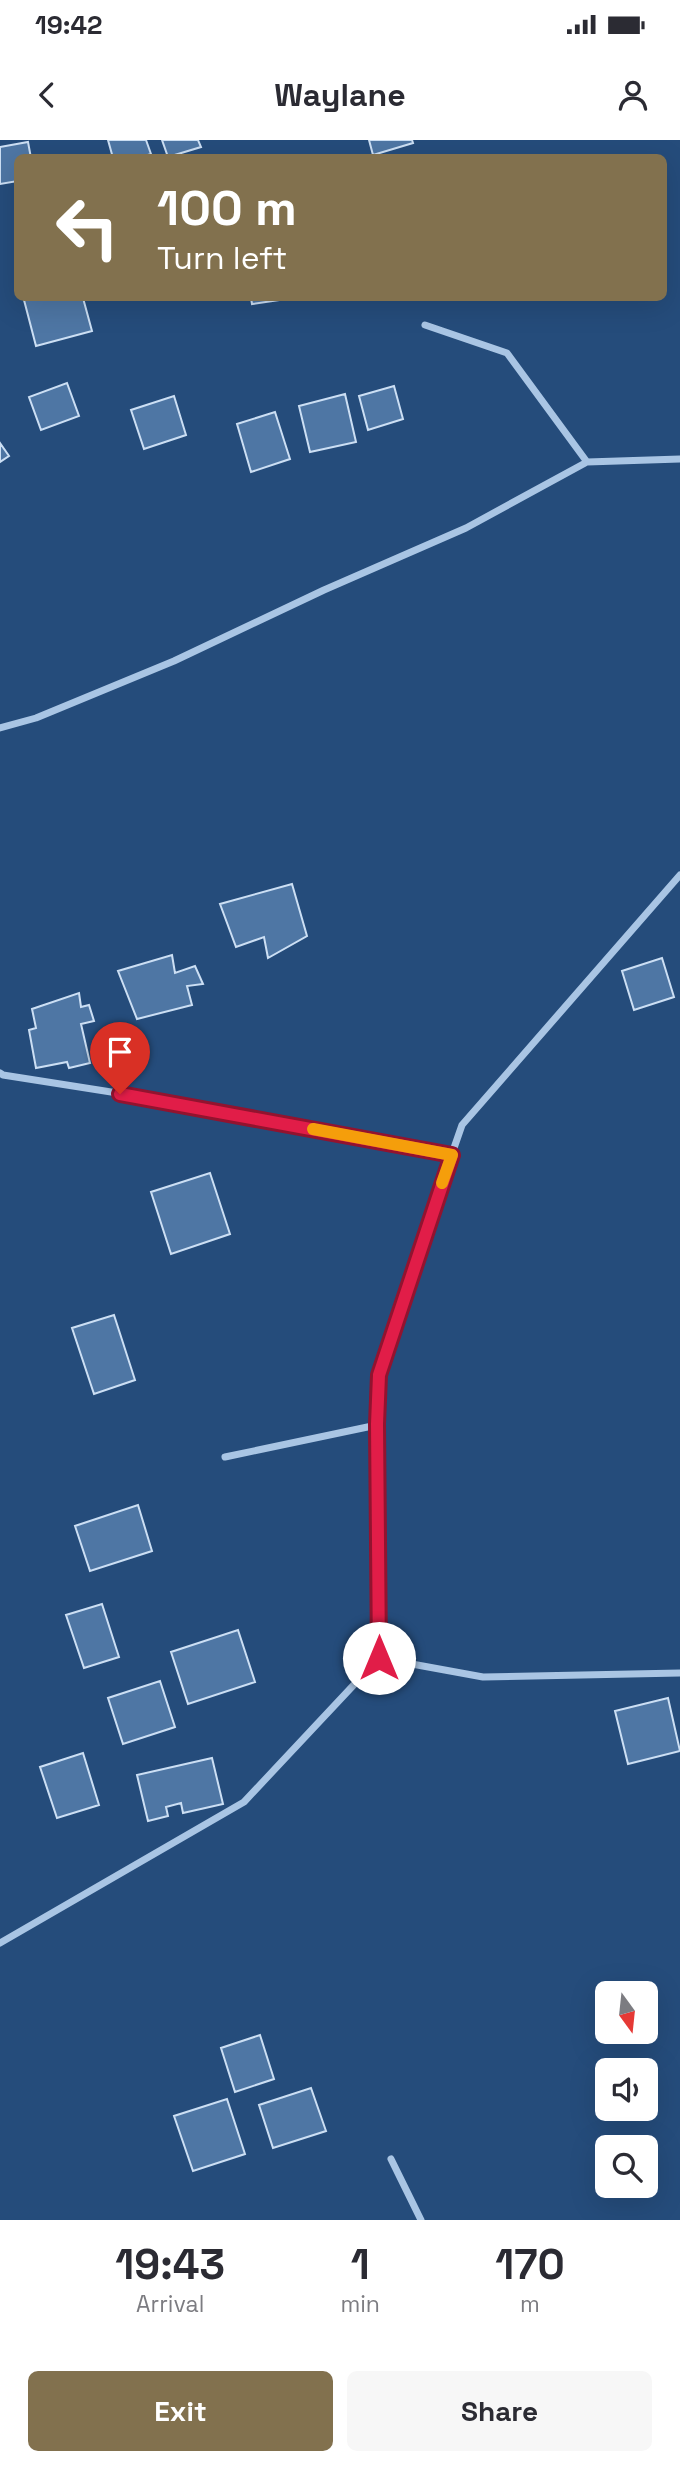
<!DOCTYPE html>
<style>
:root{--surface:#fff;--page:#f7f7f7;--text:#2b2b33;--muted:#7c7c81;--accent:#82714e}
body{margin:0;font-family:"Space Grotesk",sans-serif;background:var(--page);color:var(--text);height:100vh;display:flex;flex-direction:column;font-size:26px;white-space:nowrap}
*{box-sizing:border-box;margin:0}
p{font-size:23px;color:var(--muted)}
.icon{flex:none;width:38px;height:38px;fill:none;stroke:currentColor;stroke-width:2;stroke-linecap:round;stroke-linejoin:round}
.map{position:relative;height:2080px;overflow:hidden}
.panel{display:flex;flex-direction:column;background:var(--surface);flex:1}
.panel>*{flex:none}
.banner{position:absolute;left:14px;top:14px;width:653px;height:147px;border-radius:10px;box-shadow:0 7px 28px #0002;background:#82714e;color:#fff;overflow:hidden}
.needle{width:46px;rotate:165deg}
.buttons{position:absolute;left:595px;top:1841px;display:grid;gap:14px}
.buttons a{display:grid;place-items:center;width:63px;height:63px;border-radius:10px;background:var(--surface);box-shadow:0 7px 28px #0002;font-size:35px}
.pin{position:absolute;display:grid;place-items:center;width:60px;height:60px;color:#fff;margin:-72px -30px;border-radius:50% 50% 50% 0;rotate:-45deg;box-shadow:0 0 7px #0007}
.pin .icon{rotate:45deg}
.me{position:absolute;width:77px;margin:-38px;rotate:0deg;stroke-linejoin:round;filter:drop-shadow(0 0 5px #0008)}
.turn{display:flex;align-items:center;gap:24px;height:147px;padding:0 28px;font-size:32px}
.turn .icon{width:91px;height:91px;stroke-width:2.5}
.turn b{display:block;font-size:49px;line-height:60px}
.eta{display:flex;justify-content:space-evenly;align-items:center;height:119px;text-align:center}
.eta b{font-size:42px;font-weight:700;line-height:49px}
.cta{display:flex;gap:14px;margin-top:auto;padding:14px 28px}
.cta a{flex:1;height:80px;border-radius:10px;background:var(--accent);color:#fff;font-size:28px;font-weight:700;line-height:80px;text-align:center}
.cta a+a{background:var(--page);color:var(--text)}
.status{display:flex;justify-content:space-between;align-items:center;height:49px;padding:0 35px;background:var(--surface);direction:ltr}
.status svg{height:19px;fill:currentColor}
header{display:flex;justify-content:space-between;align-items:center;height:91px;padding:0 28px;background:var(--surface);font-size:32px;font-weight:700}
.map>svg:first-child{display:block}
</style>
<div class="status"><b>19:42</b><svg viewBox="0 0 49 12"><path d="M0 12V9h3v3zM5 12V6h3v6zM10 12V3h3v9zM15 12V0h3v12zM26 1h20v11H26zM47 4h2v5h-2z"/></svg></div>
<header><svg class="icon" aria-label="back" viewBox="0 0 24 24"><path d="M15 5l-7 7 7 7"/></svg>Waylane<svg class="icon" aria-label="person" viewBox="0 0 24 24"><circle cx="12" cy="8" r="4"/><path d="M4 21q1-7 8-7t8 7"/></svg></header>
<div class="map">
<svg width="680" height="2080" viewBox="0 0 680 2080">
<rect width="100%" height="100%" fill="#254c7b"/>
<!-- building -->
<path fill="#4e76a4" stroke="#ccdff4" stroke-width="2" d="M108,0H146L151,14L138,18H113Z
M162,0H198L201,7L168,17Z
M369,0H412L413,3L373,15Z
M28,2L31,18H18V41L0,44V7Z
M33,158H83L92,191L36,206L24,160Z
M251,158H293L252,164Z
M67,243L79,276L41,290L29,257Z
M394,246L403,279L368,290L359,256Z
M345,254L356,302L310,312L299,266Z
M174,256L186,295L144,309L131,270Z
M275,272L290,319L251,332L237,284Z
M0,303L9,316L0,322Z
M292,744L307,796L268,818L264,797L236,807L220,764Z
M172,815L175,833L195,826L203,844L187,846L192,865L137,879L118,831Z
M662,818L674,857L634,870L622,831Z
M79,853L81,867L89,865L94,881L81,884L90,923L69,928L67,922L36,928L29,890L36,888L32,869Z
M210,1033L230,1094L171,1114L151,1052Z
M114,1175L135,1240L94,1254L72,1188Z
M138,1365L152,1411L90,1431L75,1386Z
M102,1464L119,1517L84,1528L66,1475Z
M238,1490L255,1542L188,1564L171,1512Z
M160,1541L175,1587L123,1604L108,1558Z
M668,1558L680,1611L628,1624L615,1571Z
M83,1613L99,1665L57,1678L40,1627Z
M212,1618L223,1664L183,1673L181,1663L166,1667L168,1676L148,1681L137,1635Z
M260,1895L274,1939L235,1952L221,1908Z
M311,1948L326,1991L273,2008L259,1965Z
M227,1959L245,2014L193,2031L174,1976Z"/>
<g fill="none" stroke-linecap="round" stroke-linejoin="round">
<!-- street -->
<path stroke="#a9c5e4" stroke-width="7" d="M425,185L507,213L587,322
M0,588L36,578L174,521L324,450L466,388L587,322L680,319
M0,933L3,935L143,957L452,1015
M225,1317L377,1285
M379,1518L483,1537L680,1533
M0,1803L244,1662L379,1518L377,1285L379,1235L423,1097L462,985L680,735
M391,2019L421,2080"/>
</g>
<g fill="none" stroke-linecap="round" stroke-linejoin="round">
<defs>
<path id="route" d="M120,954L452,1015L379,1235L377,1284L379,1518"/>
</defs>
<!-- route casing -->
<use href="#route" stroke="#92132f" stroke-width="18"/>
<!-- route -->
<use href="#route" stroke="#e11d48" stroke-width="12"/>
<!-- slow -->
<path stroke="#f59e0b" stroke-width="12" d="M313,989L452,1015L442,1043"/>
</g>
</svg>
<div class="buttons">
<a><svg class="needle" viewBox="-14 -14 28 28"><path d="M0-13l5 13h-10z" fill="#e53935"/><path d="M0 13l5-13h-10z" fill="#7c7c81"/></svg></a>
<a><svg class="icon" aria-label="sound" viewBox="0 0 24 24"><path d="M4 9h4l5-4v14l-5-4H4zM17 9q2 3 0 6"/></svg></a>
<a><svg class="icon" aria-label="search" viewBox="0 0 24 24"><circle cx="10" cy="10" r="6"/><path d="M15 15l6 6"/></svg></a>
</div>
<div class="pin" style="left:120px;top:954px;background:#d93025"><svg class="icon" aria-label="arrive" viewBox="0 0 24 24"><path d="M6 21V4h12l-3 4 3 4H6"/></svg></div>
<svg class="me" style="left:379px;top:1518px" viewBox="-20 -20 40 40"><circle r="19" fill="#fff"/><path d="M0-13L10 11 0 6-10 11z" fill="#e11d48"/></svg>
<div class="banner">
<div class="turn"><svg class="icon" aria-label="left" viewBox="0 0 24 24"><path d="M17 20v-9H6M10 6l-5 5 5 5"/></svg><div><b>100 m</b>Turn left</div></div>
</div>
</div>
<section class="panel">
<div class="eta">
<div><b>19:43</b><p>Arrival</p></div>
<div><b>1</b><p>min</p></div>
<div><b>170</b><p>m</p></div>
</div>
<div class="cta"><a>Exit</a><a>Share</a></div>
</section>
